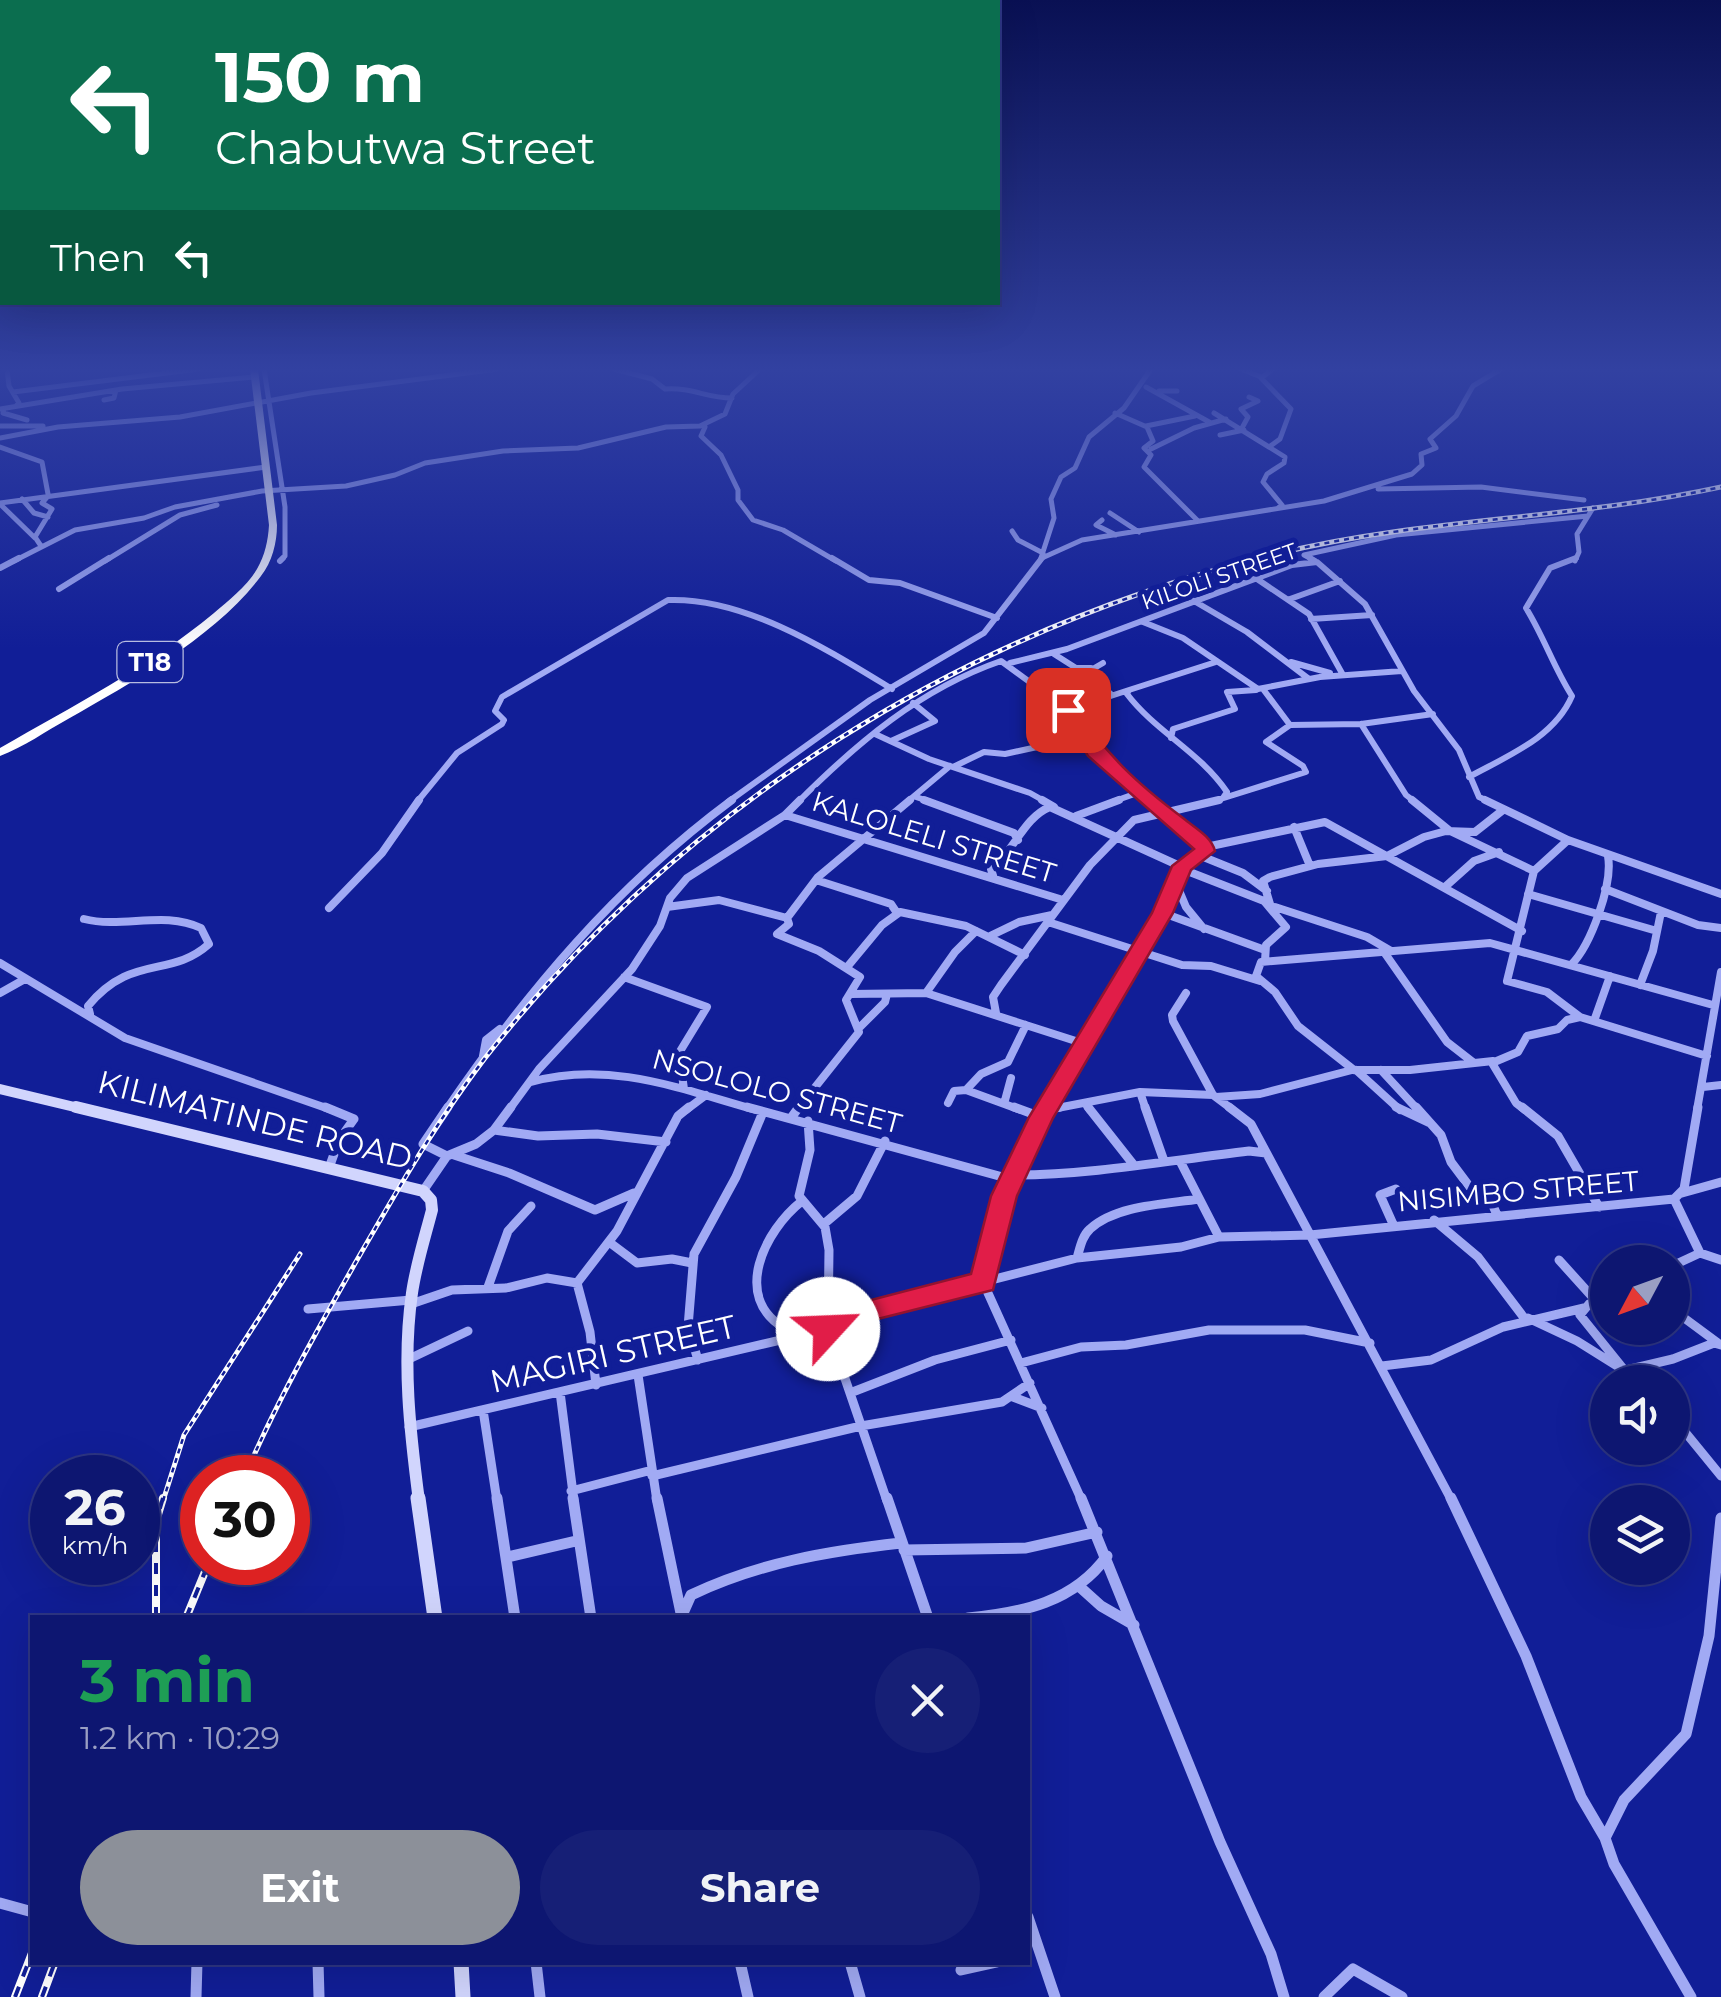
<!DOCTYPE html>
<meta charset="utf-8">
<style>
:root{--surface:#0d1671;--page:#161f76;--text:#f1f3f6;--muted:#9a9fc3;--line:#2d3584;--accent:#8c9099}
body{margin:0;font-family:Montserrat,sans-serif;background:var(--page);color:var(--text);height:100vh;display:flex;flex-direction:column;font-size:38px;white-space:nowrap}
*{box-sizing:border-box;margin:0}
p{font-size:32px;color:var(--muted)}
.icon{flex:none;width:55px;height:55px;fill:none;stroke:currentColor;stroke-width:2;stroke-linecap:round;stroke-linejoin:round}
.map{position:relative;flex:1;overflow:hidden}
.panel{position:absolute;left:30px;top:1615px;width:1000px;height:350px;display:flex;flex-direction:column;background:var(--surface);border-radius:0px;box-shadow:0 10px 40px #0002,0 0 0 2px var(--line)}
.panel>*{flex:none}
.banner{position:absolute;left:0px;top:0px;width:1000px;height:305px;box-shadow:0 10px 40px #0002,0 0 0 2px var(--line);background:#0b6e4f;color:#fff;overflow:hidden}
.needle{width:65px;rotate:229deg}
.fabs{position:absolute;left:1590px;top:1245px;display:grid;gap:20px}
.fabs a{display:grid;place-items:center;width:100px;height:100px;border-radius:50%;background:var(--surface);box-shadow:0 10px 40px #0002,0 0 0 2px var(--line);font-size:50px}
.speed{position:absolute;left:30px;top:1455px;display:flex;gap:20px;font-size:50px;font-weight:700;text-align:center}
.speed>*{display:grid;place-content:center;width:130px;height:130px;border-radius:50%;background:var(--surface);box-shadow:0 10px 40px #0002,0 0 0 2px var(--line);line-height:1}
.speed small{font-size:25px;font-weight:400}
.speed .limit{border:15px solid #d22;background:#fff;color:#111}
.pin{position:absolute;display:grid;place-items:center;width:85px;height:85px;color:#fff;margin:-42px;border-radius:20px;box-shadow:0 5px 15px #0006}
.me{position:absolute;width:110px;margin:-55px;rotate:65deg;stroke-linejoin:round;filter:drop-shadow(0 0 8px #0008)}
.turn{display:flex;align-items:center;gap:35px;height:210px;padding:0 50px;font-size:45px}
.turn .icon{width:130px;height:130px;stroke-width:2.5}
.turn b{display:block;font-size:70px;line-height:85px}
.then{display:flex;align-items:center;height:95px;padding:0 50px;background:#0003;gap:20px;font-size:38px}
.round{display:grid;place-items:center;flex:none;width:105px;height:105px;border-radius:52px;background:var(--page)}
.summary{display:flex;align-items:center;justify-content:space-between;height:170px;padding:0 50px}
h1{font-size:60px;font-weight:700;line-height:75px;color:#1e9e55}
.action{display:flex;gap:20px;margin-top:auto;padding:20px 50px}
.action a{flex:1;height:115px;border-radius:60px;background:var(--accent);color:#fff;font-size:40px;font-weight:700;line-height:115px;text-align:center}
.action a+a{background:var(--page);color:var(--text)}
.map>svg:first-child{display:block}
</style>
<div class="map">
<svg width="1721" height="1997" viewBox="0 0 1721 1997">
<rect width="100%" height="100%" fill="#111e97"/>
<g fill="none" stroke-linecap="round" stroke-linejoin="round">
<!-- street-far4 -->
<path stroke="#a1aaf4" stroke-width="5" d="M7,369L9,386L19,403L16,406
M264,369L285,507V556L280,561
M614,369L652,379L665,389C692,387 706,398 732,398
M1241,369L1261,377
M1273,369L1261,378L1291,409L1280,439L1269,447L1285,457L1284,463L1267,474L1263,482L1282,505L1278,508
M1146,387L1211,423
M1159,391H1177
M13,392L199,369
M104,400L114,398L116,390
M0,409L122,389L254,377
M4,409L3,413L27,420
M1115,413L1147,427L1153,441L1144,448L1151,455L1144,467L1198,521
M1214,413L1269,447
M0,426H43
M1146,426L1195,416
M705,427L701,436L721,455L738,490V500L753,520L783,530L836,561
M1242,428L1248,417L1241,409L1258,401L1249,397
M1220,435L1244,430
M0,438L58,427L180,417L311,393L498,369
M0,447L42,462L48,494
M1151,449L1194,428L1226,419
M1378,489L1481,487L1584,500
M22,499L34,513L48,517
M0,503L266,467
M0,504L35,538
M1110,513L1139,532
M1102,520L1096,525L1116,535
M1012,531L1018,540L1043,553
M41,546L35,537L52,509L42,503L48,496
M1042,558L1082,540L1324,501L1412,474L1422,465L1421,454L1436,448L1430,439L1456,416L1473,386L1501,369
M14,561L75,530L144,518L175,507L262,491L346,486L395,475L425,463L503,451L578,448L666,427L700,426L725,414L733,394L760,369
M105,561L180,515L217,505
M1040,561L1054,518L1051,499L1061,477L1075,468L1089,437L1124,408L1151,369
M1315,561L1304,555L1396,535L1588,516
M1575,561L1579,552L1577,534L1593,508"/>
<!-- street-far3 -->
<path stroke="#a1aaf4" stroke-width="6" d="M832,558L869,580L900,583L997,618
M1310,558L1315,561
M280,561L283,558
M0,568L19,558
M1257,579L1309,614L1343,675
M59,589L109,558
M1290,599L1340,581
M1194,601L1247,632L1309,679
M1311,619L1372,615
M1143,622L1183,638L1258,689L1320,677L1402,671
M1054,654L1076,668H1091
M1216,662L1129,690L1127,694C1156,732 1200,752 1227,792L1223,798
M1291,662L1330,673
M1010,663L1067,649L1292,565L1317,562L1365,604L1414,691L1459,750L1479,797L1490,802
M1103,663L1086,673L1112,695
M1263,689L1290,725L1361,724L1433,714
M1068,710L1129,690
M1361,724L1406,795L1415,802
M875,734L929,759L1030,793L1046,802
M1171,738L1173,729L1235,709L1227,692L1256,690
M891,741L935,721L913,703
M953,767L984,752L1005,754L1083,737
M1469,777C1507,756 1554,738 1572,696C1554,668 1544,637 1526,608L1550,568L1576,558
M916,797L931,802
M417,802L457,753L502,724L504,720L495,711L502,697L668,600C745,597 828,650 892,689
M728,802L870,700L984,633L1042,558
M798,802C857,743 920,689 1001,661L1068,710L1106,764L1152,802
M907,802L950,766
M1112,802L1140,792
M1211,802L1306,772L1303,766L1266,742L1290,725"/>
<!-- street-far2 -->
<path stroke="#a1aaf4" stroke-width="8" d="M924,800L1014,833L1018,840
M1042,800L1054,807
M1412,800L1450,831L1534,871L1507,981L1547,992L1580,1017L1707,1056
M1485,800L1568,840L1721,894
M785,815L1063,900
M1076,816L1119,800
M1294,827L1310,866
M1206,847L1325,822L1522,931
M1201,856L1243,873L1267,891
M1182,869L1264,901L1286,927L1266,945L1265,961
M1534,871L1568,840
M994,879L991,869C1013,853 1024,817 1050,807L1182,867
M816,880L891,904L897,913
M1175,881L1186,907L1204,929
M1446,886L1474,861L1499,852
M1605,889L1698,925L1721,928
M1528,894L1657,931
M1270,904L1263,881L1270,877L1318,864L1387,856L1424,837L1446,831L1475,832L1503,810
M667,907L719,900L787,918
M1275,907L1367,937L1391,951
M329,908L382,853L419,800
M1163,913L1265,950
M84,919C123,929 164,910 201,928L209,944C170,979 132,953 88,1006L90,1014
M1048,922L1182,965L1211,966L1260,981
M990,936L1019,922L1052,915
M1384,952L1447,1042L1474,1063
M0,963L125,1038L332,1110
M1571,965C1591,945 1613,884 1608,856
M848,966L882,925L900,912L966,926L1025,955
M624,977L707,1007L679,1053L684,1089
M1640,985L1653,951L1661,912
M0,993L25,979
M926,993L955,952L976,931
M1186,993L1172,1015L1173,1021L1213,1095
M851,994L926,993L1082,1043
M996,1013L993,997L1001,985L1090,865L1134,820L1219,800
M1594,1021L1610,976
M1298,1026L1275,992L1256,976L1261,962L1490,943L1713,1005
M1298,1026L1354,1070
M860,1027L885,1002L887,994
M483,1056L486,1040L500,1029
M1356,1070L1400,1110
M1381,1070L1418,1110
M531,1082C609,1060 681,1089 756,1110
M1703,1087L1721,1085
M966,1090L981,1074L1008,1062L1026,1025
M1140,1092L1146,1110
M1216,1097L1260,1094L1352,1070H1410L1493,1061
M948,1103L954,1091L966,1090L1021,1110
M1085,1103L1090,1110
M1004,1104L1011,1078
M446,1110C528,990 615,887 732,800
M509,1110L539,1069L632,969L660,926L670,898L687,878L785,815L800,800
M686,1110L706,1095
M797,1110L859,1032L846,1000L860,977L819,951L777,934L789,924L787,918L818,877L910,800
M1045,1110L1163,913L1182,867L1201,856L1206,847L1149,800
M1047,1110L1140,1092L1213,1095L1233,1110
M1525,1110L1516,1103L1492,1063L1518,1052L1527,1036L1558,1029L1567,1020L1580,1017
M1697,1110L1721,972"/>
<!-- street-far1 -->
<path stroke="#a1aaf4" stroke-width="9" d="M325,1107L354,1119L339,1140L329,1168
M747,1107L1010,1179
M1014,1107L1041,1117
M1047,1107L1004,1196L983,1282L1082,1501
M1088,1107L1133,1164
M1145,1107L1164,1161
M1229,1107L1251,1124L1452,1501
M1396,1107L1430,1123
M1416,1107L1441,1135L1451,1162L1472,1190L1491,1201L1497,1215
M1522,1107L1558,1136L1599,1207
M1046,1110L1060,1107
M791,1118L799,1107
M808,1121L810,1150L799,1196L825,1227L829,1250L828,1329L887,1501
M494,1130L538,1136L597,1134L666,1142
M454,1155L509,1173L595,1210L634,1193
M447,1156L423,1144L448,1107
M1180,1161L1219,1237
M1014,1175C1092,1175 1171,1160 1249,1151L1266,1153
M423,1191L447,1156L476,1144L494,1130L511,1107
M1682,1193L1721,1182
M1674,1199L1700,1253
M802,1201C764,1231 732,1297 784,1328L827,1319
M1434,1220L1478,1257L1525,1319
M825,1223L857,1196L885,1141
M1393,1224L1380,1195L1396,1189
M609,1242L637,1263L672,1259L692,1263
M1077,1258C1080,1248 1082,1236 1090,1229C1116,1205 1167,1204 1199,1199
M1559,1260L1596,1301
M1672,1266L1700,1253L1721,1260
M488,1287L508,1231L531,1206
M1608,1297L1589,1304L1580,1315L1634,1382
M411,1304L452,1290L506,1288L547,1278L577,1283
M308,1309L411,1300
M1672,1309L1718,1343
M1528,1318L1577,1341L1617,1366
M827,1322L1077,1258L1181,1247L1219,1237L1310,1235L1674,1199L1684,1189L1698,1107
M409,1359L468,1331
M698,1360L688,1327L694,1254L736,1177L763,1112
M1021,1363L1081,1347L1126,1345L1209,1330H1305L1370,1343
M1382,1366L1431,1360L1503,1327L1584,1308
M1622,1371L1673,1359L1714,1343L1721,1345
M638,1375L657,1501
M596,1385L590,1332L577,1283L617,1231L678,1116L689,1107
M560,1392L574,1501
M850,1393L935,1360L1011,1340
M1013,1397L1042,1408
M483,1410L497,1501
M1672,1416L1721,1476
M409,1427L828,1329
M652,1476L861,1426L1002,1402L1030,1383
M571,1491L652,1470"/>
<!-- street -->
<path stroke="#a1aaf4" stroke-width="11" d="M497,1498L515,1618
M573,1498L591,1618
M657,1498L682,1618
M887,1498L928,1618
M1081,1498L1220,1842L1271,1954L1284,1997
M1451,1498L1526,1656L1581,1797L1605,1838L1614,1864L1691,1997
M904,1550L1026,1548L1097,1532
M508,1557L576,1541
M1081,1588L1101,1606L1134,1625
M683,1613L691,1595C758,1563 828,1551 901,1543
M968,1618C1022,1613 1074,1602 1107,1556
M1605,1838L1624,1800L1686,1734L1709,1636L1721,1518
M0,1903L29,1911
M1028,1917L1055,1997
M318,1962L319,1997
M536,1962L540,1997
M740,1962L748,1997
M850,1962L860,1997
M961,1970L997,1962
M196,1997L197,1962
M1324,1997L1353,1969L1402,1997"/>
<!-- secondary-far2 -->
<path stroke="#d1d5fd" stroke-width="10" d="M0,1089L87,1110"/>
<!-- secondary-far1 -->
<path stroke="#d1d5fd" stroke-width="12" d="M76,1107L423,1191L431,1200L432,1210C425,1237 416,1265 412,1293C402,1362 410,1432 419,1501"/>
<!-- secondary -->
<path stroke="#d1d5fd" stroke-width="15" d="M418,1498L435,1618
M461,1962L463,1997"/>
<!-- highway -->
<path fill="#fff" fill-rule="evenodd" d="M250,369H258L277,525C277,543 272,562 261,576C215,637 134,681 68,719C46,731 24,747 0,756V748C73,706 149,667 214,613C229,600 247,586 257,569C265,555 268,541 269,525Z"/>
<defs>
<path id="rail-far1" d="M244,1478C275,1405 314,1336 353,1267C394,1196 435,1123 485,1058C685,804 966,628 1280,553C1425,518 1575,519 1721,487
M163,1501L184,1435L300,1254"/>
<path id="rail" d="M156,1618V1521L163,1498
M186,1618L209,1562
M15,1997L32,1953
M42,1997L55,1962"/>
</defs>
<!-- rail-far1 casing -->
<use href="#rail-far1" stroke="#fff" stroke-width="5"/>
<!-- rail casing -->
<use href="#rail" stroke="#fff" stroke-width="8"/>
<!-- rail-far1 -->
<use href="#rail-far1" stroke="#111e97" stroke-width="2.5" stroke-dasharray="5" stroke-linecap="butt"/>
<!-- rail -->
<use href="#rail" stroke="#111e97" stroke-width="4" stroke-dasharray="11" stroke-linecap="butt"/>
</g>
<!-- sky -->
<linearGradient id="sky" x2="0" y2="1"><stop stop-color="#091053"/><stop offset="0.57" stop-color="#3241a1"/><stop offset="1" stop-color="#3241a1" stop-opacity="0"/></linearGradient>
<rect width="1721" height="649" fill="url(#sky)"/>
<!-- route -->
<path fill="#e11d48" stroke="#92132f" stroke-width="2.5" d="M1068,704L1074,706C1107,755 1135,782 1183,818C1195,828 1211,836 1215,851L1191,870L1173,913L1053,1118L1017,1196L993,1290L846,1327C835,1335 835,1343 818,1337L813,1322L817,1314L971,1274L991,1196L1029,1117L1152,913L1172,866L1194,849L1088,756L1059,710Z"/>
<g text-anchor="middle" stroke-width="10" stroke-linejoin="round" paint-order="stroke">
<!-- far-street labels -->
<g font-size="22" fill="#fff" stroke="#111e97">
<text transform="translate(1219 576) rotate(-19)" y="8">KILOLI STREET</text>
</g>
<!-- shield labels -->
<rect fill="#111e97" stroke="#b8bce0" stroke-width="2.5" x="117.5" y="642" width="65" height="40" rx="8"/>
<g font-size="25" font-weight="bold" fill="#fff">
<text x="150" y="671">T18</text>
</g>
<!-- street labels -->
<g font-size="28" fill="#fff" stroke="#111e97">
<text transform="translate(934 837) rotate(17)" y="10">KALOLELI STREET</text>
<text transform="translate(777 1091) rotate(15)" y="10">NSOLOLO STREET</text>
<text transform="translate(1518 1191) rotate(-5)" y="10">NISIMBO STREET</text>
</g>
<!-- near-street labels -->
<g font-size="32" fill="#fff" stroke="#111e97">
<text transform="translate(255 1120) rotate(14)" y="11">KILIMATINDE ROAD</text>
<text transform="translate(613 1354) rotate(-13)" y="11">MAGIRI STREET</text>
</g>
</g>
</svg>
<div class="fabs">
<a><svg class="needle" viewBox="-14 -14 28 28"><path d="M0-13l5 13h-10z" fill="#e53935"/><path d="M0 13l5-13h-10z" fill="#9a9fc3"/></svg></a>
<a><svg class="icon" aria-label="sound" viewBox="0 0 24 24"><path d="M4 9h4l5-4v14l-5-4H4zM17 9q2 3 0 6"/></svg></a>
<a><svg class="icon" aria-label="layers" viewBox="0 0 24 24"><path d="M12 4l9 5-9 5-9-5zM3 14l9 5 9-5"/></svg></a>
</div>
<div class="speed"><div>26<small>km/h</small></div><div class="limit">30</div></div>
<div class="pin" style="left:1068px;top:710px;background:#d93025"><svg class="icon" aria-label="arrive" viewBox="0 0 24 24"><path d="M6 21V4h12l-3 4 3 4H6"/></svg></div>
<svg class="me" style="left:828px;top:1329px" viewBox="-20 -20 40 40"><circle r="19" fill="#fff"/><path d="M0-13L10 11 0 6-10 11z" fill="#e11d48"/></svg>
<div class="banner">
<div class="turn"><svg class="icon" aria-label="left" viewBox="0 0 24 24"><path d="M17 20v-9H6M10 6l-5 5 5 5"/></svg><div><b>150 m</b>Chabutwa Street</div></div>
<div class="then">Then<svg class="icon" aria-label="left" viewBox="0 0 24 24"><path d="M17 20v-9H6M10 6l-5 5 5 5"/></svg></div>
</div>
<section class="panel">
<div class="summary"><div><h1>3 min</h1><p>1.2 km · 10:29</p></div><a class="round"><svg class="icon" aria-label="close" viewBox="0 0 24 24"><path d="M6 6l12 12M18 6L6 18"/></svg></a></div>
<div class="action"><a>Exit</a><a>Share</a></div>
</section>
</div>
